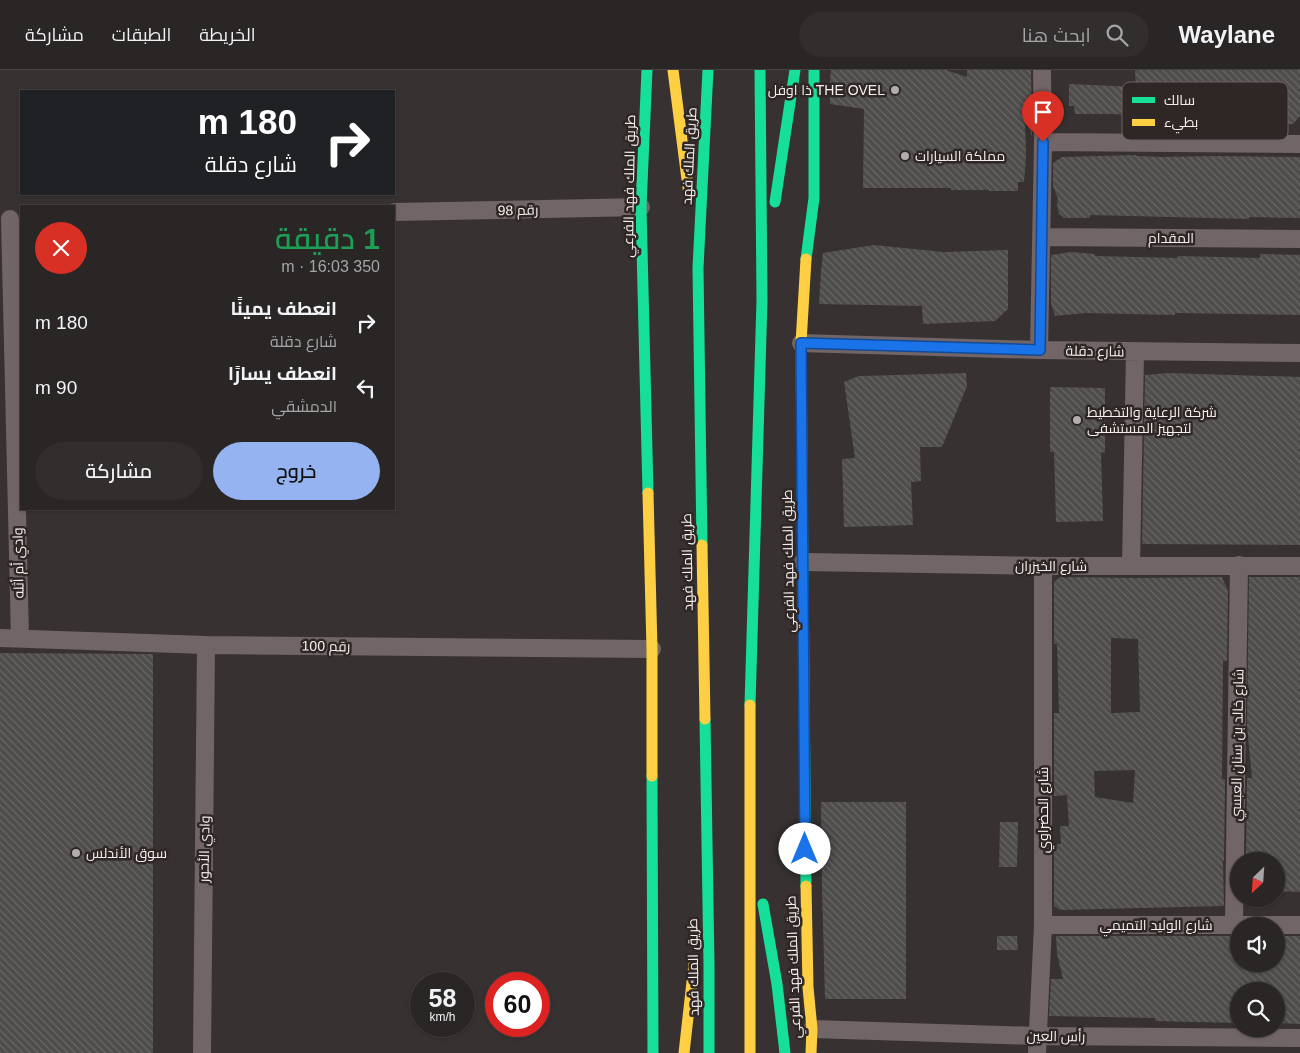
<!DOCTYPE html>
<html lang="ar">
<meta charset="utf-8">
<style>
:root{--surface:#292625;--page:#312e2d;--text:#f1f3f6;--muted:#a5a5a7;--line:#454342;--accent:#95b2f1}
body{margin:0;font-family:Arial,Cairo,sans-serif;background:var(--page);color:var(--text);direction:rtl;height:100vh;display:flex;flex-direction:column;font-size:19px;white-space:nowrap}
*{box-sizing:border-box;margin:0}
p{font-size:16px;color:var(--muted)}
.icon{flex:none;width:28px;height:28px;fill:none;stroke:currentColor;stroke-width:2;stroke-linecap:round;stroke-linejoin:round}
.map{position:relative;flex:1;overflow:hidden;direction:ltr}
.sheet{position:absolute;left:20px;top:135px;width:375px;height:305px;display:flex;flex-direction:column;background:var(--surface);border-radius:0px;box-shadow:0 1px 4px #0004,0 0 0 1px var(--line);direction:rtl}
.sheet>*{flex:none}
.top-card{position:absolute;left:20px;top:20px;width:375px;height:105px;border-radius:0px;box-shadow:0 1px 4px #0004,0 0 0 1px var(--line);direction:rtl;background:#202124;color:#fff;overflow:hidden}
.needle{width:32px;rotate:205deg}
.controls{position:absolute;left:1230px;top:782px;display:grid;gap:10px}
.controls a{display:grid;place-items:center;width:55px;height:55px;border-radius:50%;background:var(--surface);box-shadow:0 1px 4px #0004,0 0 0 1px var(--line);font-size:25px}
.speed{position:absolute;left:410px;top:902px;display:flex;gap:10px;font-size:25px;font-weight:700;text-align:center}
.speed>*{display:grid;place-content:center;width:65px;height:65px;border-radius:50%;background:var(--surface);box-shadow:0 1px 4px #0004,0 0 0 1px var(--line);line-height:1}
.speed small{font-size:12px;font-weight:400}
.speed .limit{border:8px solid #d22;background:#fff;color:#111}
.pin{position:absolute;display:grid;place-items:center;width:42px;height:42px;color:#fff;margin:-51px -21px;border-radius:50% 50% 50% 0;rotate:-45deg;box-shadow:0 0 5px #0007}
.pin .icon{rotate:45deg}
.me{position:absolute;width:55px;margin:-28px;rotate:0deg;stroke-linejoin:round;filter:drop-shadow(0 0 4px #0008)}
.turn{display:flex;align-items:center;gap:18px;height:105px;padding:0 15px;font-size:22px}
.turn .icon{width:65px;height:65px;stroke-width:2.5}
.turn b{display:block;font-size:35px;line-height:42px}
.round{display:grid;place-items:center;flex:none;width:52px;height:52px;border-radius:26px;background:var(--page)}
.overview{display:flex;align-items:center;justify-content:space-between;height:85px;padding:0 15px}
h1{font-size:30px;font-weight:600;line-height:38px;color:#1e9e55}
.primary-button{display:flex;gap:10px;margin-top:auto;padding:10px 15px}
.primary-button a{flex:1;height:58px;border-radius:30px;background:var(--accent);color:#111;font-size:20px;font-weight:600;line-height:58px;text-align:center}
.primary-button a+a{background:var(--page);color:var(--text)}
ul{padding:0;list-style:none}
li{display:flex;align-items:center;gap:15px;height:65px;padding:0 15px}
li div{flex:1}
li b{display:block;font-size:19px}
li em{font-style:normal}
header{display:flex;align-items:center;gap:30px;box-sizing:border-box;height:70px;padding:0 25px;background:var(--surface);border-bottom:1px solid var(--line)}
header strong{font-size:24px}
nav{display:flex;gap:28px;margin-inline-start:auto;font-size:18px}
.search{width:350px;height:45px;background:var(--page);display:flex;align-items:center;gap:12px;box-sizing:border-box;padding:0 18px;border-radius:28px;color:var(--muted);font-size:19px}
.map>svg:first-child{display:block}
</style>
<header>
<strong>Waylane</strong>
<div class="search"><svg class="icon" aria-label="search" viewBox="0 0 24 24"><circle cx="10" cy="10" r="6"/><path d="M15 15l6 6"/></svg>ابحث هنا</div>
<nav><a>الخريطة</a><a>الطبقات</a><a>مشاركة</a></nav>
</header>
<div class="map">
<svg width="1300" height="983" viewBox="0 0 1300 983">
<defs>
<pattern id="building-back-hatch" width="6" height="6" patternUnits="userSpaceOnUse" patternTransform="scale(1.25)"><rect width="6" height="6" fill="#4f4c4c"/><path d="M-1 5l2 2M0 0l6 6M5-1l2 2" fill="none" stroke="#696666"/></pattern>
</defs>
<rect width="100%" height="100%" fill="#373231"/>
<!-- building -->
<path fill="url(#building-back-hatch)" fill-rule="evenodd" d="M831,0H946L967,7V0H1031L1032,66L1026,51H1025L1026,86L1024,112H1018V121H989V120H951V118H863L864,39L830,34V10Z
M1135,0H1300V46L1293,54L1242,56L1240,47V34H1199L1178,17L1179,54H1136V45L1110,44H1075L1074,36H1069V14L1136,17Z
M1136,85V86L1162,87L1213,86L1300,87V148L1249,147V149L1090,145V148H1064L1059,144L1057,135L1058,129L1053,116V93L1062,87Z
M874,175L943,182L1008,180V239L995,251L923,254L922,236L819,234L821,201L823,183Z
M1071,182L1095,184V186L1177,188L1178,186L1260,188V184L1300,185V245L1175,243V245L1085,243L1055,246L1051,233V185Z
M966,303L967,316L942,377H920L921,411L911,412L913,455L844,457L842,389L855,388L844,312L859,306H861Z
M1169,303L1300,307V475L1142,474L1145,305Z
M1050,317L1105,318V383L1101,382L1103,451L1056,452L1054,382H1050Z
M1060,507L1136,508L1222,507L1228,521L1227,591H1223L1222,709H1225L1224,791H1223L1224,836L1060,840L1054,836V774H1061L1060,756H1069L1067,725L1054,726V643H1059L1057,574H1054V512ZM1111,568L1138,569L1140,642L1111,643ZM1135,700L1133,733L1095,727L1094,701Z
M1249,507H1300V822L1276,821V791H1246L1247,708H1252L1247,657Z
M0,583L153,584V983H0Z
M821,732H906V929H825L822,818Z
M1000,752H1018L1017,797H999Z
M997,866H1017L1018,880H997Z
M1056,866H1239V894H1276V866H1300V954L1276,953V921H1239V953L1155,951V948L1049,946L1051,909H1063L1057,884Z"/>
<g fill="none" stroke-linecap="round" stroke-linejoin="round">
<!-- street -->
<path stroke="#726567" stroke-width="18" d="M1043,72L1300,74
M394,142L641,137
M10,149L20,568
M1042,167L1300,169
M801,273L1039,280L1300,283
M1039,280L1043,72L1042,0
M803,492L1043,496H1300
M1131,496L1135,282
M0,568L206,575L652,579
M1043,855H1300
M1234,855L1239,495
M812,959L1038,966L1300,968
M202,983L206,575
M1037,983L1043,855V496"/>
<!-- fast -->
<path stroke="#16e098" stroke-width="11" d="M647,0L641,137L648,423
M775,132L795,0
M806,189L814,128V0
M802,398L806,816
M702,475L698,198L708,0
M750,635L762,230L760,0
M705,649L709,895V983
M652,706L653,983
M763,834L777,914L785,983"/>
<!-- slow -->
<path stroke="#ffcf43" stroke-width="11" d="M673,0L689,125
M802,398L801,273L806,189
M648,423L652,579V706
M702,475L705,649
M806,816L808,917L812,959L811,983
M684,983L694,894
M750,983V635"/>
</g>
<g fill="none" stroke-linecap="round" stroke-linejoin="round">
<defs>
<path id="route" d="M805,779L801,273L1040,280L1043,72"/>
</defs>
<!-- route casing -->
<use href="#route" stroke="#114b97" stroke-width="12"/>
<!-- route -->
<use href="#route" stroke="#1a73e8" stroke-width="9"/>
</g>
<!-- markers -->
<g fill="#b2aeac" stroke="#2f2725" stroke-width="2">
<circle cx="895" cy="20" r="5"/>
<circle cx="905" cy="86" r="5"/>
<circle cx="1077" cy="350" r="5"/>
<circle cx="76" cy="783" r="5"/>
</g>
<g text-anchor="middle" stroke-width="5" stroke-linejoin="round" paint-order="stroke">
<!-- poi labels -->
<g font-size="14" fill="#f5f0ee" stroke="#2f2725" text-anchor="start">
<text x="885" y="25" text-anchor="end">ذا اوفل THE OVEL</text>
<text x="915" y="91">مملكة السيارات</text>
<text x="1087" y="347">شركة الرعاية والتخطيط<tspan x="1087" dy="16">لتجهيز المستشفى</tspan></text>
<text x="86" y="788">سوق الأندلس</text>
</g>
<!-- street labels -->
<g font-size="14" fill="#f5f0ee" stroke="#2f2725">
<text transform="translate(689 86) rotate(-87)" y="5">طريق الملك فهد</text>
<text transform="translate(629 116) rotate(-89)" y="5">طريق الملك فهد الفرعي</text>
<text transform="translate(518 140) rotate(-1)" y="5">رقم 98</text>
<text x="1171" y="173">المقدام</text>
<text transform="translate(1095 281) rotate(1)" y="5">شارع دقلة</text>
<text transform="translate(788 491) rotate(-91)" y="5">طريق الملك فهد الفرعي</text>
<text transform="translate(687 492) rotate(-91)" y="5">طريق الملك فهد</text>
<text transform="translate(18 493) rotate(-91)" y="5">وادي أم أثله</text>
<text x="1051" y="501">شارع الخيزران</text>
<text transform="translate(326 576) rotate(1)" y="5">رقم 100</text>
<text transform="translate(1237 675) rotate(-89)" y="5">شارع خالد بن سنان العبسي</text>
<text transform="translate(1043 740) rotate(-90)" y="5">شارع الحضراوي</text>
<text transform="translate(204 779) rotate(-89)" y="5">وادي الأحور</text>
<text x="1156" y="860">شارع الوليد التميمي</text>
<text transform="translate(693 897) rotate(-91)" y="5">طريق الملك فهد</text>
<text transform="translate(793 897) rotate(-92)" y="5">طريق الملك فهد الفرعي</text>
<text transform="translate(1056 966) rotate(1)" y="5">رأس العين</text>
</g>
</g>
<!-- legend -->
<rect x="1122" y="12" width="166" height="58" rx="8" fill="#2f2725" stroke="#6a6361" stroke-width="1"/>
<rect x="1132" y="27" width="23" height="6" fill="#16e098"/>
<rect x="1132" y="49" width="23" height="7" fill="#ffcf43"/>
<g font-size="14" fill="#f5f0ee">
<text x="1164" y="35">سالك</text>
<text x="1164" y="57">بطيء</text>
</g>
</svg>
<div class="controls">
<a><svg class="needle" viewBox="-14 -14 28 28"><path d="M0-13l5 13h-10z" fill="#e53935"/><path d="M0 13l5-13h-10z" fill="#a5a5a7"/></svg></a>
<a><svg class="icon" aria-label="sound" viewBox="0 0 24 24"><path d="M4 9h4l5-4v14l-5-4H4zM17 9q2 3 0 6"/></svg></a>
<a><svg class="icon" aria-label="search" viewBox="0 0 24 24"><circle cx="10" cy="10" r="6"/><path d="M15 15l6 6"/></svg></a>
</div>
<div class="speed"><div>58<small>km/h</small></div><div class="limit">60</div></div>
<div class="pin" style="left:1043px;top:72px;background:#d93025"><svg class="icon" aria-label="arrive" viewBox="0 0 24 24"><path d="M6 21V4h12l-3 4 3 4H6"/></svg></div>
<svg class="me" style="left:805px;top:779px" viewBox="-20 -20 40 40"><circle r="19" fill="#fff"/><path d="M0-13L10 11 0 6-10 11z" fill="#1a73e8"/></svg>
<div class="top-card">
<div class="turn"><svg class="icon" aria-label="right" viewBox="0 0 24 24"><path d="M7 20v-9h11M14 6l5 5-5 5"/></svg><div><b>180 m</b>شارع دقلة</div></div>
</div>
<section class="sheet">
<div class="overview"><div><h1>1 دقيقة</h1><p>350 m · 16:03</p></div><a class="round" style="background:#d93025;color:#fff"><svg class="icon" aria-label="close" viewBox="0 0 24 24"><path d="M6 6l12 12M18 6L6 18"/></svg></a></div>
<ul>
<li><svg class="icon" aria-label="right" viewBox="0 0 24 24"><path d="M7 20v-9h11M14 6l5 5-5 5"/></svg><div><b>انعطف يمينًا</b><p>شارع دقلة</p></div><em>180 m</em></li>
<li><svg class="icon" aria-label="left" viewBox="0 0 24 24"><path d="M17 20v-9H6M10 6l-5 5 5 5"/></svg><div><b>انعطف يسارًا</b><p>الدمشقي</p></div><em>90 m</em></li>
</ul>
<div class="primary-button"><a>خروج</a><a>مشاركة</a></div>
</section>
</div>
